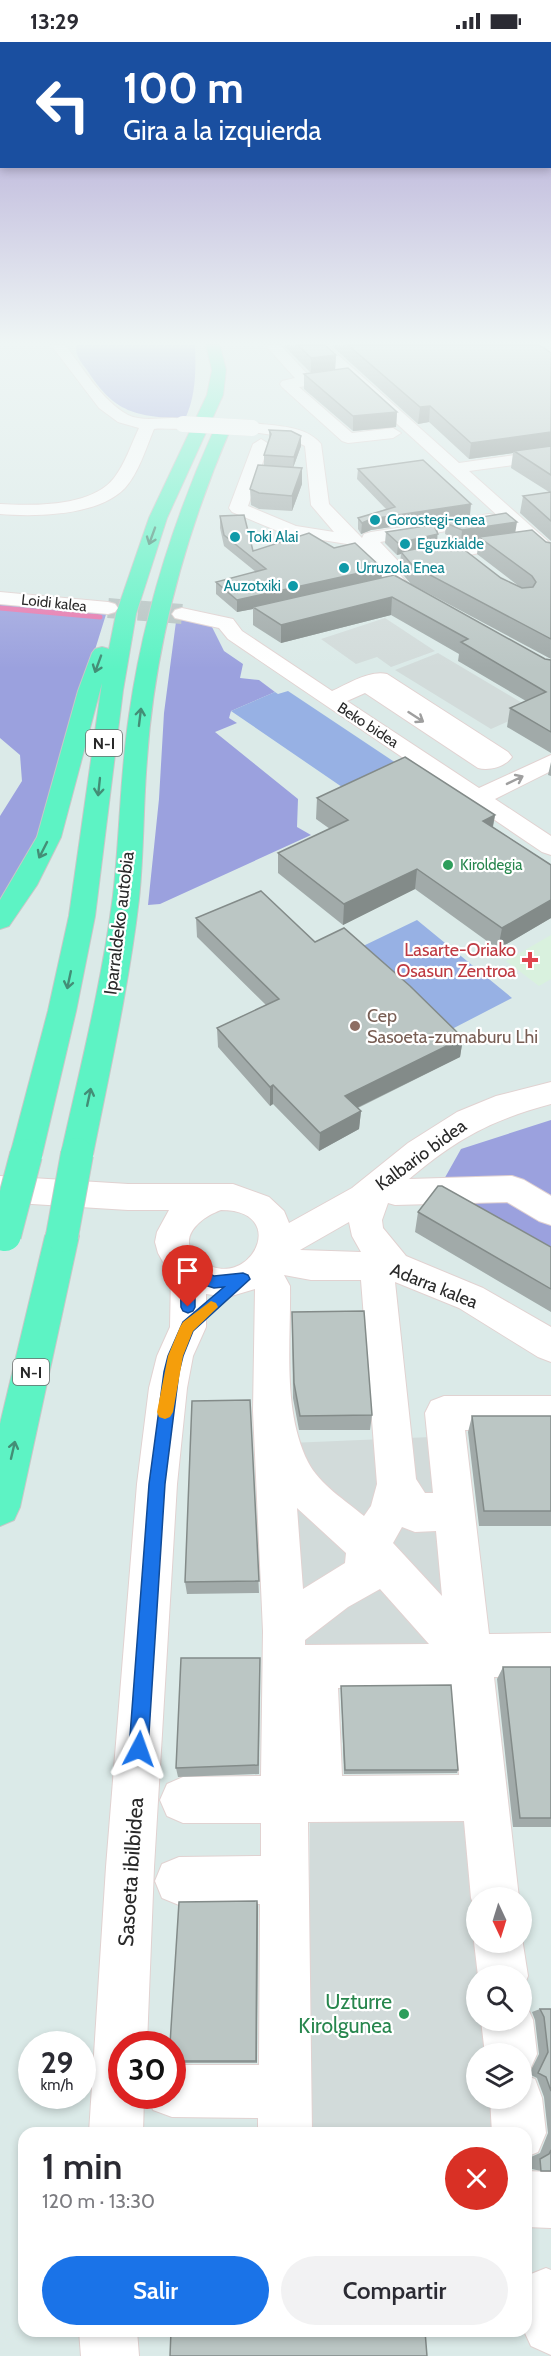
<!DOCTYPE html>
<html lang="es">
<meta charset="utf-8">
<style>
:root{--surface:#fff;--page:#f2f2f3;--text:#2b2b33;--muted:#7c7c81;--accent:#1a73e8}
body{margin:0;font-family:Cabin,sans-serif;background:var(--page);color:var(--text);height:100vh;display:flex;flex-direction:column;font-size:22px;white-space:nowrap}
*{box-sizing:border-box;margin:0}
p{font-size:20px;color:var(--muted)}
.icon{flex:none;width:33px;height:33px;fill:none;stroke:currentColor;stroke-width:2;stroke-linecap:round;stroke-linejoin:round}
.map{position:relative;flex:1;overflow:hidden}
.panel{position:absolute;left:18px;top:2085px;width:514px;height:210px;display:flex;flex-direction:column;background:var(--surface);border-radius:18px;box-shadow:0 3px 9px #0003}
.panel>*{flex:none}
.top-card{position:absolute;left:0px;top:0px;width:552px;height:126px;box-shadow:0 3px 9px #0003;background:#1a4fa0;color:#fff;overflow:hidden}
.needle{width:39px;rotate:176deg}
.tools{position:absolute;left:466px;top:1845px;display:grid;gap:12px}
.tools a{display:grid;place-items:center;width:66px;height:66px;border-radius:50%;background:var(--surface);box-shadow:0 3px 9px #0003;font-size:30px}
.speed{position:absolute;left:18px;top:1989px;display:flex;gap:12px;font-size:30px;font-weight:700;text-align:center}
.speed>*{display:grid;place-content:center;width:78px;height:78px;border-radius:50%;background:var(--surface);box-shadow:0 3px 9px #0003;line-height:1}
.speed small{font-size:15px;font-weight:400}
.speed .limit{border:9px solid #d22;background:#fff;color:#111}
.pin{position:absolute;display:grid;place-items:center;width:51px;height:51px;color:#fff;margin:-62px -26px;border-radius:50% 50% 50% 0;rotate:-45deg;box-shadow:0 0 6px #0007}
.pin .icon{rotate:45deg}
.me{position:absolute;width:66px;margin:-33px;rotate:4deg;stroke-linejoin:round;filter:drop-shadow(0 0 4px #0008)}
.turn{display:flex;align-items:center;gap:21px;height:126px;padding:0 24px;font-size:27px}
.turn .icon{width:78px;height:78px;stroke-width:2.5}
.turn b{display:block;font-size:42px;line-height:51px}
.round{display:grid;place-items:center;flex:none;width:63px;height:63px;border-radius:32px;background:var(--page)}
.head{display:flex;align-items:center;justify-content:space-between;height:102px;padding:0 24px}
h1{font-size:36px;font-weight:600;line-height:45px}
.cta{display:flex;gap:12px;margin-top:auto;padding:12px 24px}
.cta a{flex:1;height:69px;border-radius:36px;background:var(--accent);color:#fff;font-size:24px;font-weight:600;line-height:69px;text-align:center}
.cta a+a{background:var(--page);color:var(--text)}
.status{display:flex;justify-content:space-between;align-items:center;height:42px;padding:0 30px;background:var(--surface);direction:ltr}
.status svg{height:16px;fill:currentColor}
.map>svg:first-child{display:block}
</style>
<div class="status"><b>13:29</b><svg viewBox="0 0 49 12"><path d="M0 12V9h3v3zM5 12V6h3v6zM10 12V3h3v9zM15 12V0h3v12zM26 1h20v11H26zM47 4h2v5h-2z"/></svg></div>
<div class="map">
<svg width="551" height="2314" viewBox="0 0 551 2314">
<rect width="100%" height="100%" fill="#dbeae8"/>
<!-- medical -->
<path fill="#d9f1de" d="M551,893V937L539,944L506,919Z"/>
<!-- green -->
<path fill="#9ba1de" d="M76,303H195C196,328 196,354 185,377C136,374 115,372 87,328C81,320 75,313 76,303Z
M0,558L108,566L31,813L0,865V774L22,739L20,713L0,696Z
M177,572L208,577L224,609L243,622L240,636L259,638L275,650L231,669L229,676L237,681L215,690L298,757L297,785L311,793L160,862L148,863L159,757L164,671Z
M551,1078V1205L438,1148L461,1107Z"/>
<!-- pitch -->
<path fill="#97b1e4" d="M288,649L396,721L342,745L231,669L275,650L278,652Z
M417,878L512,956L452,987L359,906Z"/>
<!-- plaza -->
<path fill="#d2dbda" d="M385,576L435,609L391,625L377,615L356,622L321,597Z
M438,611L534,668L491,687L395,628Z
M431,1395L452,1570L446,1613L304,1615L290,1401Z
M310,1765L474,1768L477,1900L487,1933L477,1934V1978L491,1979L493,2011L477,2012V2056L497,2057L500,2091H310Z"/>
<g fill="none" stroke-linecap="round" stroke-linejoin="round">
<!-- stream -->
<path stroke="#e675ac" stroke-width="5" d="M0,566L100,575"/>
<!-- minor-tunnel -->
<path stroke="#b7c3c2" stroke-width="20" stroke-dasharray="20 10" stroke-linecap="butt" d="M108,566L182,572"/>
<defs>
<path id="minor" d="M51,303H65C84,327 101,358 128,373C148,383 180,369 191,382C183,390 166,385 154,387C146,406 139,430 125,446C98,474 36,475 0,472V462C32,464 92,465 114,436C125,422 131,403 139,386L118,380L99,366Z
M265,303H280L310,335L340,331L311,303H327L459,421L551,408V418L469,429L551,502V518L544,516L528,502L421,522L414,520L412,516L414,512L520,494L349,338L299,345L352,391L393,386L401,391L393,396L348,401L342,399L282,345L280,342L282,339L295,336Z
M252,381C274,384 306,383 321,402L329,462L362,496L364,492L371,490L489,472L495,473L498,477L495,481L489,482L380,500L399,520L393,525L410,544L432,557L435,561L432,565C419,569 395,557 391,544L347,502L285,492L232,470L229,466L253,402L261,397L269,402L248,464L296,484L334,490L311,463L305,404L287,395L246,389L244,386L246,383Z
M0,550L108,560L115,562L118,566L115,570L108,572L0,562Z
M182,566L233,577L242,589L332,649C348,642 369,628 387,632L508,710L512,715C505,725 489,729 478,726L365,651L347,659L479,746L551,713V729L495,757L551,794V813L542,810L228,597L219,586L175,576L172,572L175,568Z
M551,1040V1062C491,1078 456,1097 409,1137L512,1134L524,1138L551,1154V1183L539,1179L507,1160L395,1163L388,1161L382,1178L383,1186L406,1214L483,1246L551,1285V1320L538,1315L459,1266L395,1240L416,1437L425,1451H433L425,1371L431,1359L444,1354H551V1388H465L489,1592L551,1591V1635H494L519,1856H477V1871L471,1856L464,1779L308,1780L312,2091H258V2076L172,2075L153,2068L148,2054H172V2023H259L260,1862L179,1863L162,1856L155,1839L162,1822L179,1815L261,1814V1781H183L167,1774L160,1758L167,1742L183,1735L261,1734L263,1589L253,1369L255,1247L228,1255L206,1252V1285L193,1314L187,1346L177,1442L154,1825L147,2002H122V2054H144L143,2091H89L106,1825L137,1442L149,1346L157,1314L170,1285L171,1234L158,1211L155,1200L157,1190L169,1168H128L0,1160V1134L128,1142H233L269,1155L284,1169L289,1181L352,1146L408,1101L457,1070L496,1054ZM221,1168C293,1168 248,1254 200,1218C174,1198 199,1176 221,1168ZM349,1180L352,1194L361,1210L300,1208ZM284,1233L311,1238H361L377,1442L371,1464L364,1474C346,1459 319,1442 308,1420C282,1367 291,1302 290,1244ZM297,1466L346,1511L345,1521L303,1547ZM402,1485L415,1490L436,1489L442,1554L393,1501ZM380,1547L429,1602L305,1603V1598L348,1565ZM451,1645L459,1733L342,1734L338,1646Z
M477,1893V1900H522V1896L528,1934L522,1949V1934H478L474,1900Z
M522,1959L525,1960L533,1978L537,2012L529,2030L524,2033L535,2037L542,2056L546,2091L538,2110L526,2115V2091H492L490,2056H522V2012H485L481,1978H522Z
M526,2129L551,2130V2186L526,2185Z
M546,2226L551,2228V2313L531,2304L524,2289H526V2234Z
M79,2289H137L139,2314H81Z"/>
<path id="highway" d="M206,303H220L226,328L223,353L167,476L136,572L123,648L95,874L76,969L42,1113L37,1122L26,1125L15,1122L10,1113L48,969L69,874L102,641L61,795L37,843L9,884L0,887V858L37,795L78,649L92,611L95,607L102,605L109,607L116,572L149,476L207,353L212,328Z
M222,383L230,388C185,493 155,602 147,717C143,763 144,810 139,857C129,943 110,1027 93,1112L88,1121L77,1124L66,1121L61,1112C80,1027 102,941 113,854C120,794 120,734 129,674C143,574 173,479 214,388Z
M62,1180L74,1184L79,1194L20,1465L14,1478L0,1484V1382L45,1194L50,1184Z"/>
</defs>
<!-- minor casing -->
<use href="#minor" stroke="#e1d2d1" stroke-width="2"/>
<!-- highway casing -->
<use href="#highway" stroke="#c7c7c7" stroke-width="2"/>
<!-- minor -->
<use href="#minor" fill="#fff" fill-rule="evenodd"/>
<!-- highway -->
<use href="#highway" fill="#5df3c4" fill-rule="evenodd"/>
<defs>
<path id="minor-bridge" d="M183,382L252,386"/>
<path id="highway-bridge" d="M5,1193L26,1113
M62,1194L77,1112"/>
</defs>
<!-- minor-bridge casing -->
<use href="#minor-bridge" stroke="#e1d2d1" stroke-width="16" stroke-linecap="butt"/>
<!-- highway-bridge casing -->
<use href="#highway-bridge" stroke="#c7c7c7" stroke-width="34" stroke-linecap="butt"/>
<!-- minor-bridge -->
<use href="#minor-bridge" stroke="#fff" stroke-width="16"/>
<!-- highway-bridge -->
<use href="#highway-bridge" stroke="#5df3c4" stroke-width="32"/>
</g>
<!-- wall -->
<path fill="#a1aaa9" d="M283,303H325L336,313L335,328L397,370L396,385L353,389L304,347V332L311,331Z
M331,303H539L551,311V499L520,471L523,454L549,450L511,426L513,411L469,417L429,380L418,382Z
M269,388L301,404L293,426H302V442L292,469L259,467L251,463L250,447L264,423V413L269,397Z
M358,427L470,473L371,488L361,492L358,487V476L386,467L357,437Z
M220,474L253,509L334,506L382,526V536L545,617L551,618V711L507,685L510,666L526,659L458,619L459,612L391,573L281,601L253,583V567L237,570L216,552V540L256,530L224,504L220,486Z
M446,481L515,490L551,501V617L411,542L399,528L401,512L397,513L385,501L386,490L437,491V502L501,536L520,545L477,512L479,497L461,500L445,492Z
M551,720V734L548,733Z
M317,756L495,773L493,785L551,823V876L498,907L415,847L343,883L278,831V811L330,787L316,777Z
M196,876L315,900L463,996L460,1015L358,1066L361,1069L359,1087L319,1109L273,1062L270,1064L218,1005L217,986L266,963L197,895Z
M418,1170L551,1205V1270L415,1190Z
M292,1270L372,1373L370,1388H299L293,1356Z
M250,1358L259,1551L187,1552L185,1540Z
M472,1374H551V1484H479L468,1390Z
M260,1616L259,1732L178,1735L176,1726Z
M503,1625H551V1785H513L497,1637Z
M341,1644L458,1728L457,1731L344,1732Z
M257,1859V2021H172V2002Z
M540,1967H551V2129H541L532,2127L531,2115L540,2111L548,2091L544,2055L537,2036L529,2032L539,2012L535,1978L532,1970Z"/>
<!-- shaded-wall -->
<path fill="#838b89" d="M336,313L335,328L311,332V316Z
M430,364L429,380L418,382L420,365Z
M397,370L396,385L353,389V374Z
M551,390V406L514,409L513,411L469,417L471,401Z
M301,394V404L293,426L294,415Z
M302,426V442L292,469V454Z
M471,462L470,473L371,488L361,492L362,481L371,477Z
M517,480L515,492L479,495V497L461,500L462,488Z
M438,482L437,504L401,510V512L397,513L398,501L435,486Z
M382,526L381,538L253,565V567L237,570V558Z
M392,555L391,573L281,601V583Z
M495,773L491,793L483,779Z
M417,827L415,847L343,883L344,862Z
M551,858V876L498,907L502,886Z
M463,996L460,1015L344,1072L345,1054Z
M273,1043V1062L270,1064V1045Z
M361,1069L359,1087L319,1109L320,1091Z
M257,1859L258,1864L257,2021L256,2019Z"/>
<!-- building -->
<path fill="#bbc6c4" stroke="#838b89" stroke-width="1.5" d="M298,303H325L336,313L311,316Z
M348,303H539L551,311V390L471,401L430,364L420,365Z
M348,326L397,370L353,374L304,332Z
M269,388L291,389L301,394L294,415L264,413L271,392Z
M551,404V433L514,409Z
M423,418L471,462L371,477L362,481L358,476L395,465L358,427Z
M258,423L302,426L292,454L259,451L250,447Z
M551,450V479L523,454Z
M506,471L517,480L462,488L446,481Z
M244,473L253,509L309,491L334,506L355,501L382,526L237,558L216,540L266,527L224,493L220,474Z
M438,482L435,486L438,492L398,501L386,490Z
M532,488L546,500L551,501V597L413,524L401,510L453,499L501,536L522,546L533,545L536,540L532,534L479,495Z
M394,533L545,617L551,618V690L510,666L546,650L461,600L468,597L392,555L281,583L253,565Z
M405,715L495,773L483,779L551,823V858L502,886L417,827L344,862L278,811L348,778L317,756Z
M261,849L315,900L344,886L410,944L463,996L345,1054L361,1069L320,1091L273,1043L270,1045L217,986L279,957L196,876Z
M438,1144H442L551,1205V1247L418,1170Z
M364,1269L372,1373L300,1374L294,1341L292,1270Z
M250,1358L259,1539L185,1540L192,1359Z
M472,1374H551V1469H484Z
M181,1616H260L258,1723L176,1726Z
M503,1625H551V1776H520Z
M451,1643L458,1728H345L341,1644Z
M257,1859L256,2019H172V2002H170L179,1860Z
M540,1967H551V2049L546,2035L538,2031L548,2010L544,1975Z
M551,2108V2129H541L540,2117L549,2112Z
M171,2289H425L427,2314H170Z"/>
<!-- one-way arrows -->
<defs><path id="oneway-shaft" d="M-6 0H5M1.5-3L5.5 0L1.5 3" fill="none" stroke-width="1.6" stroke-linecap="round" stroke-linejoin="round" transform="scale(1.5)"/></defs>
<g stroke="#438e76">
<use href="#oneway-shaft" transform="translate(152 494) rotate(110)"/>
<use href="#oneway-shaft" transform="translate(98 622) rotate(110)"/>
<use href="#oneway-shaft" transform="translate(140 675) rotate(-83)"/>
<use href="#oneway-shaft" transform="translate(99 745) rotate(96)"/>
<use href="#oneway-shaft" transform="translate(43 808) rotate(117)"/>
<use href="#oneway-shaft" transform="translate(69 938) rotate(102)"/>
<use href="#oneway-shaft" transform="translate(89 1055) rotate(-78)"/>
<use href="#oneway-shaft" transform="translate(13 1408) rotate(-77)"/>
</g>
<g stroke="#9f9f9f">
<use href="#oneway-shaft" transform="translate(416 675) rotate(33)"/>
<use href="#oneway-shaft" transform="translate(515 738) rotate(-26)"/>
</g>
<!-- sky -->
<linearGradient id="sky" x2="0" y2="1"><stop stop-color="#a79bd0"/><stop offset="0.48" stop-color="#eff6f5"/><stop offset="1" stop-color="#eff6f5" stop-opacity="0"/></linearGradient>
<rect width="551" height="627" fill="url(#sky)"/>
<!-- route -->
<path fill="#1a73e8" stroke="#114b97" stroke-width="1.5" d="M188,1222L214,1234L243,1231L248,1233L250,1237L193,1289L183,1314L179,1330L165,1442L148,1707L145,1714L139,1717L132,1714L129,1707L149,1442L164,1330L168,1314L183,1280L224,1245L214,1246L195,1240V1265L193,1269L188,1271L183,1269L181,1265L180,1228L183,1224Z"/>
<!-- slow -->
<path fill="#f59e0b" d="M211,1259L216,1261L218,1265L193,1289L183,1314L173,1370L170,1375L165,1377L159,1375L157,1370L168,1314L180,1285L183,1280Z"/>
<!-- markers -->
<g fill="#0f9aa8" stroke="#fff" stroke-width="2">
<circle cx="375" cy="478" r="6"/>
<circle cx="235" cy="495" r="6"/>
<circle cx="405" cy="502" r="6"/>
<circle cx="344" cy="526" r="6"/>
<circle cx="293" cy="544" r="6"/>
</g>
<g fill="#2e9e5b" stroke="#fff" stroke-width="2">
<circle cx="448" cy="823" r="6"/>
<circle cx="404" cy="1972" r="6"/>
</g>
<path fill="#e0444e" stroke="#fff" stroke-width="2" d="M527 909h6v6h6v6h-6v6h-6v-6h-6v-6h6z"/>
<circle fill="#8d6e63" stroke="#fff" stroke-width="2" cx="355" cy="984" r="6"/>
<g text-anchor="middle" stroke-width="4.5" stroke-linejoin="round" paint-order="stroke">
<!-- far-culture labels -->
<g font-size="15" fill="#0d838f" stroke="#fff" text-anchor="start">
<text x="387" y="483">Gorostegi-enea</text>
<text x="247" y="500">Toki Alai</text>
<text x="417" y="507">Eguzkialde</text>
<text x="356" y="531">Urruzola Enea</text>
<text x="281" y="549" text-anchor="end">Auzotxiki</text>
</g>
<!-- far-street labels -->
<g font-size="15" fill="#292929" stroke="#fff">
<text transform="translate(54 561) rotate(6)" y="5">Loidi kalea</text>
<text transform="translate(368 683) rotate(33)" y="5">Beko bidea</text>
</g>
<!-- far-leisure labels -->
<g font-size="15" fill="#27864d" stroke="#fff" text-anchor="start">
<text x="460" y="828">Kiroldegia</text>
</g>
<!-- shield labels -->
<g fill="#fff" stroke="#696969" stroke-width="1.5">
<rect x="86" y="688" width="36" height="26" rx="4.5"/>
<rect x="13" y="1317" width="36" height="26" rx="4.5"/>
</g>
<g font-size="16" font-weight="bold" fill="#292929">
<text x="104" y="707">N-I</text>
<text x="31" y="1336">N-I</text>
</g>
<!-- street labels -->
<g font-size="18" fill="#292929" stroke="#fff">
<text transform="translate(119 881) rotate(-83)" y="6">Iparraldeko autobia</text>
<text transform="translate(421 1113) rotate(-36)" y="6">Kalbario bidea</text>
<text transform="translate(434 1244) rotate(22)" y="6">Adarra kalea</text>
</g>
<!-- health labels -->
<g font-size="18" fill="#be3a42" stroke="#fff" text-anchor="end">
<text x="516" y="914">Lasarte-Oriako<tspan x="516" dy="21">Osasun Zentroa</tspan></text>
</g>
<!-- education labels -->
<g font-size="18" fill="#785e54" stroke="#fff" text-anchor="start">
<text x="367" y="980">Cep<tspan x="367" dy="21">Sasoeta-zumaburu Lhi</tspan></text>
</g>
<!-- near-street labels -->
<g font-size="21" fill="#292929" stroke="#fff">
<text transform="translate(131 1830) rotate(-86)" y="7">Sasoeta ibilbidea</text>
</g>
<!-- near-leisure labels -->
<g font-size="21" fill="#27864d" stroke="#fff" text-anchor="end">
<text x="392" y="1967">Uzturre<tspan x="392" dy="24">Kirolgunea</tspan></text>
</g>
</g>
</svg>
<div class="tools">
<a><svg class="needle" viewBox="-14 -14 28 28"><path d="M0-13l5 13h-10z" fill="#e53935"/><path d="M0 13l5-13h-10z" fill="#7c7c81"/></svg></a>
<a><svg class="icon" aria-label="search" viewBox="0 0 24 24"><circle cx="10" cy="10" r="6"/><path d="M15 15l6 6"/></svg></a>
<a><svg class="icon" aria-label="layers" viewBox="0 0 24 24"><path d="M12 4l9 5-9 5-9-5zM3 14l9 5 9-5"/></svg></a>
</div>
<div class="speed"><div>29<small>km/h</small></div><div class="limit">30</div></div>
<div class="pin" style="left:188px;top:1265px;background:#d93025"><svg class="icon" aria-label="arrive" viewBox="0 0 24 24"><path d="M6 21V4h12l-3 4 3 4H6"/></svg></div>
<svg class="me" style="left:139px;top:1707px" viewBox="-20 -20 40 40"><path d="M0-17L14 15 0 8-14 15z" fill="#1a73e8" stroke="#fff" stroke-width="4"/></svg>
<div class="top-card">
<div class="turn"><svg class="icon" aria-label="left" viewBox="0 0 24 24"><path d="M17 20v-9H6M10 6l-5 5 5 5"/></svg><div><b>100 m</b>Gira a la izquierda</div></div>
</div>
<section class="panel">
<div class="head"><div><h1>1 min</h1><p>120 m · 13:30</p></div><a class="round" style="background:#d93025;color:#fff"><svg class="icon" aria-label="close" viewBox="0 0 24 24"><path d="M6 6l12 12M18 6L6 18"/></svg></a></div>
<div class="cta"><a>Salir</a><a>Compartir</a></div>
</section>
</div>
